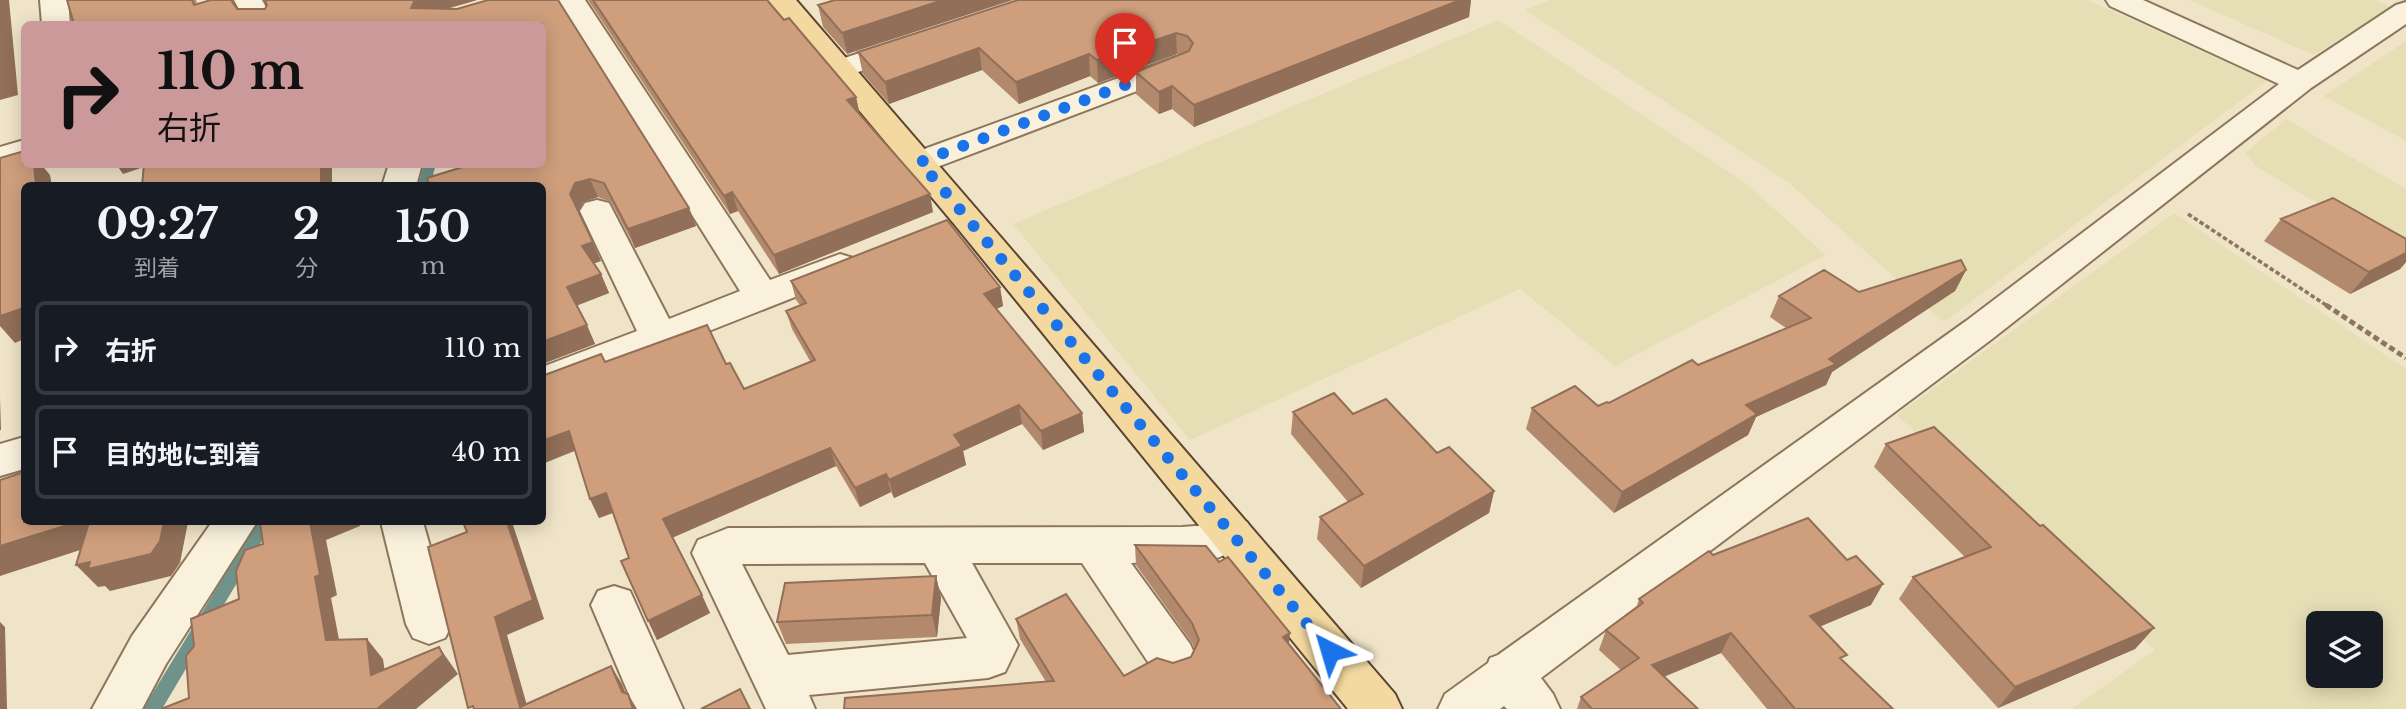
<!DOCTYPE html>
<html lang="ja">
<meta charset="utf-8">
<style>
:root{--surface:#171b24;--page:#242831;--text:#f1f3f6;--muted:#9ea1a6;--line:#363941}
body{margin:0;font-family:"Libre Baskerville","Noto Sans JP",serif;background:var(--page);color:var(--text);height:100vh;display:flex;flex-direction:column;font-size:26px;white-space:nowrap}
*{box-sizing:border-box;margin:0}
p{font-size:23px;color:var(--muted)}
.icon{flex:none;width:38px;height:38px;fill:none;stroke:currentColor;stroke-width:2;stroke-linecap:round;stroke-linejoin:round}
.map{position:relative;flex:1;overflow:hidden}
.drawer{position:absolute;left:21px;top:182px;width:525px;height:343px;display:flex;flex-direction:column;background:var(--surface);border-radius:10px;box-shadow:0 4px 18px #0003}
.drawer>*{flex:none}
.banner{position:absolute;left:21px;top:21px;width:525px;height:147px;border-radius:10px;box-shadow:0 4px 18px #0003;background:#cc999b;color:#111;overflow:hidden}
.controls{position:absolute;left:2306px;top:611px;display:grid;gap:14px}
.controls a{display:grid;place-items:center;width:77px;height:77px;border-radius:10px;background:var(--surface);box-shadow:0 4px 18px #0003;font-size:35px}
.pin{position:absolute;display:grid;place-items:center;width:60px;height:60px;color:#fff;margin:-72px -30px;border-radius:50% 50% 50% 0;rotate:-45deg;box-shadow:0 0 7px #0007}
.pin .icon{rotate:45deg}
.me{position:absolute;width:77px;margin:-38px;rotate:320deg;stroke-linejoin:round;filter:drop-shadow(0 0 5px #0008)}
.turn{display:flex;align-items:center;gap:24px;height:147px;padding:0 21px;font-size:32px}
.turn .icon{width:91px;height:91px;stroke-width:2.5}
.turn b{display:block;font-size:49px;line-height:60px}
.eta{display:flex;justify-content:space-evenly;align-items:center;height:119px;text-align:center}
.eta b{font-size:42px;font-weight:700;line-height:49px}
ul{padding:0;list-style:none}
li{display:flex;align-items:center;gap:21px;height:94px;margin:0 14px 10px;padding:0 7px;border:4px solid var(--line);border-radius:10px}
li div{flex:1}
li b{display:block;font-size:26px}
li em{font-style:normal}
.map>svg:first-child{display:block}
</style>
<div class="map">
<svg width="2406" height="709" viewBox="0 0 2406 709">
<rect width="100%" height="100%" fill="#f0e4c8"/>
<!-- farmland -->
<path fill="#e6deb5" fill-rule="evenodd" d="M1550,0H2088L2267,81L1944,322L1789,183L1525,10Z
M2189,0H2377L2390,7L2314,55Z
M1498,20L1744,182L1826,255L1615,366L1520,289L1190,440L1013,224Z
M2406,41V141L2324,96Z
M2286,119L2406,189V257L2256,166L2245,153Z
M2174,213L2406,369V709H2072L2155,650L1897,415ZM2319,623H2371V676H2319Z"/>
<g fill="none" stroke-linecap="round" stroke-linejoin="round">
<!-- stream -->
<path fill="#6f938a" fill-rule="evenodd" d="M424,164H436L430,186H418Z
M257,522H273L162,709H143Z"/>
<defs>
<path id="minor" d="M40,0H68L70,24H42Z
M234,0H262L275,24H247Z
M557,0H585L770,280L840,254L853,258L858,266L853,274L542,397V367L637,331L580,211L585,203L597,200L609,203L669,319L740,291Z
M2106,0H2143L2298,70L2396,5L2406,2V24L2311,88L1992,339L1541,678L1553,694L1560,709H1507L1504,706L1500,709H1438L1445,694L1488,663L1490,658L1498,655L1966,321L2279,84L2110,6Z
M912,36L922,39L927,45L922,51L840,78L829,75L825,69L829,63Z
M1176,57L1187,60L1191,66L1187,72L932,169L920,172L908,169L904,162L908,155Z
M24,140V161L0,168V147Z
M389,164H422L416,186H382Z
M24,437V469L0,476V444Z
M1232,516L1247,522L1254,534L1247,546L1212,560L1131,563L1190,644L1197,659L1190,674L1173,680L1156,674L1082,563H972L1018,645L1005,672L988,678L809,695L815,709H766L692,553L698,540L728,528L1182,527L1209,525ZM925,563L967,638L788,655L742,564Z
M212,522H257L166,664L142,709H92L132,636Z
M381,522H423L452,624L445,638L429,644L413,638L406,624Z
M614,586L630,591L683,709H635L591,605L598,591Z"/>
<path id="major" d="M767,0H796L1395,694L1402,709H1348L955,225Z"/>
</defs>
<!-- minor casing -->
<use href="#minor" stroke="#8d765c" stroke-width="4"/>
<!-- major casing -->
<use href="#major" stroke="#5b4430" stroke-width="4"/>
<!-- path-far1 -->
<path stroke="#8d765c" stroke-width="3.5" stroke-dasharray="4.5 2.5" stroke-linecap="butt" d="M2188,214L2329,307"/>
<!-- path -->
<path stroke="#8d765c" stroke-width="5" stroke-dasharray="6 3.5" stroke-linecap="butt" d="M2326,305L2406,358"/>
<!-- minor -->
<use href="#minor" fill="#faf1dc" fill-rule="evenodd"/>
<!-- major -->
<use href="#major" fill="#f3d9a0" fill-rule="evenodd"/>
</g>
<!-- wall -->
<path fill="#b2896c" d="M67,0H196L197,4L211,0H231L237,9H265L267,5L265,0H477L447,9H457L488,0H558L689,208L696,226L635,248L611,202L598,197L583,202L578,211L601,261L593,263L601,274L609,293L577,305L595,344L542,364V186H430L427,178L466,166V164H542V24H74Z
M588,0H767L856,97L859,114L933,212L779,274L738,211L730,214Z
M835,0L847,54L823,27L818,5Z
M1018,0H1471L1469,17L1194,127L1172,109L1159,114L1136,94V72L1179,55L1177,54L1098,83L1090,76L1019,104L982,70L889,104L863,74L858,52Z
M2281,219L2406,239V262L2400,269L2350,294L2264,241Z
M1966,270L1955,291L1832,372L1826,385L1756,417L1748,435L1614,513L1526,429L1532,408L1598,406L1609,403L1698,365L1786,328L1770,317L1779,296L1859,292Z
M791,281L1000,287L1003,306L996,309L1082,413L1084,432L1043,450L1022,424L963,451L966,465L894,498L891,492L860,507L836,466L673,537L710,613L657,640L613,513L599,518L590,499L575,451L542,464V376L605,362L726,364L744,389L810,361L792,329L786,311L800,305L796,300Z
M1293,412L1353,414L1437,453L1494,491L1489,513L1361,588L1317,539L1320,517L1348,502L1291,434Z
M1886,444L2040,526L2154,628L2135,649L1998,708L1899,599L1913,577L1965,557L1874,467Z
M1135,545L1219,562L1289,643L1341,709L1046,682L1020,639L1016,619L1124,676L1173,663L1191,657L1195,649L1192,643L1136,565Z
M1713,555L1871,605L1820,626L1843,661L1893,709H1767L1721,653L1664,677L1698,709H1577L1581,697L1621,670L1599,650L1606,630L1636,609L1639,599Z
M936,576L941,598L937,637L786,644L777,622Z"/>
<!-- shaded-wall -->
<path fill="#916f58" d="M0,0H9L18,95L0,100Z
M415,0H477L424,15L411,8Z
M943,0H1013L847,54L842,33Z
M1460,0H1471L1469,17L1194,127V105Z
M1176,33L1177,54L1098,83L1097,60Z
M979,48L982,70L889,104L885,82Z
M1089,54L1090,76L1019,104L1016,82Z
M1172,86V109L1159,114V92Z
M856,97L860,115L847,100Z
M34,164H41L50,175L52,186H36Z
M116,164H153L123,174Z
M321,164H332V186H321Z
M590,179L598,197L583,202L578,212L570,194L575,183Z
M732,192L738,211L730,214L724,196Z
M930,194L933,212L779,274L774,255Z
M689,208L696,226L635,248L628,229Z
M593,242L601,261L590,265L582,246Z
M2406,253V262L2400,269L2350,294L2369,272Z
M1966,270L1955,291L1832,372L1826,385L1756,417L1748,435L1614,513L1622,492L1746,405L1829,359Z
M601,274L609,293L576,306L567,287Z
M1000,287L1003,306L987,313L984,294Z
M24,308V339L15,343L0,326V316Z
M587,325L595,344L542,364V342Z
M0,398L1,430H0Z
M1019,405L1022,424L963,451L966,465L894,498L889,480L954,435Z
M1082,413L1084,432L1043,450L1041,431Z
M569,431L578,449L542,464V441Z
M830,448L836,466L672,538L663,519Z
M886,474L891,492L860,507L855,488Z
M1494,491L1489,513L1361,588L1364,566Z
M606,493L615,512L599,518L590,499Z
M77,522H94L111,540L0,576V546Z
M164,522H188L180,563L171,576L110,591L105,586L98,587L76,565Z
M310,522H359L360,526L326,540L337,595L331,598L343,660L326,640L315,577Z
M507,522H512L544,619L507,635L528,709L520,707L495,617Z
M936,576L941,598L937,637L932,615Z
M1883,584L1871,605L1798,636L1810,616Z
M702,595L710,613L657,640L648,621Z
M0,622L5,627L7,709H0Z
M2154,628L2135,649L1998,708L2015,687Z
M1290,633L1288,653L1283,637Z
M1731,633L1721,653L1643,685L1652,665Z
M367,639L383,659L388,694L371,675Z
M439,647L458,674L416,709H377Z
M611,666L622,684L632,709L622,692Z
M628,694L637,709H633Z"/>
<!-- building -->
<path fill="#cf9f7d" stroke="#916f58" stroke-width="2" d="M67,0H192L194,5L211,0H231L237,9H265L267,5L265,0H415L411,8L457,9L488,0H558L689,208L628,229L604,183L590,179L575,183L570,194L593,242L582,246L601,274L567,287L587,325L542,342V186H430L427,178L466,166V164H542V24H74Z
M593,0H767L784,20L789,18L856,97L847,100L930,194L774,255L732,192L724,196Z
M835,0H943L842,33L818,5Z
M1018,0H1460L1194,105L1172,86L1159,92L1136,72L1189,51L1193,43L1187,36L1176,33L1097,60L1089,54L1016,82L979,48L885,82L858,52Z
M24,151V164H34L36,186H24V308L0,316V158Z
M144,164H321V186H142Z
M2333,198L2406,239V253L2369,272L2281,219Z
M947,220L1000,287L984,294L1082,413L1041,431L1019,405L954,435L962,446L889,480L886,474L855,488L830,448L663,519L702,595L648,621L621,561L629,558L606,493L590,499L569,431L542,441V376L601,354L605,362L707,325L726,364L730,363L744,389L815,360L786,311L806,303L791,281Z
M1961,260L1966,270L1829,359L1836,364L1746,405L1757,414L1622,492L1532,408L1575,386L1598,406L1607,402L1609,403L1692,360L1698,365L1811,318L1779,296L1824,270L1859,292Z
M1334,393L1353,414L1386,399L1437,453L1449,447L1494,491L1364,566L1320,517L1363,494L1293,412Z
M1934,427L2040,526L2043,525L2154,628L2015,687L1913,577L1991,547L1886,444Z
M24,472V522H77L0,546V480Z
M1808,518L1847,560L1856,556L1883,584L1810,616L1847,655L1840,658L1893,709H1795L1731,633L1652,665L1698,709H1592L1581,697L1639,658L1606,630L1643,603L1639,599L1709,551L1713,555Z
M89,522H164L160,541L151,554L88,569L90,562L76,565Z
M260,522H310L320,575L315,577L326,640L367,639L371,675L439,647L443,655L377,709H161L189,698L186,656L194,646L191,619L239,599L236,571L245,550L263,544Z
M463,522H507L533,600L495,617L520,707L611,666L622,692L628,694L633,709H474L473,706L468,708L428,547L467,532Z
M1135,545L1206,546L1219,562L1228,557L1290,633L1283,637L1341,709H844L845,698L1054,681L1016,619L1066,594L1124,676L1157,658L1173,663L1191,657L1199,640L1192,623Z
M936,576L932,615L777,622L785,583Z
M740,689L750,709H701Z"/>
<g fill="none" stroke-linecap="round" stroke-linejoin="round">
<!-- route -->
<path stroke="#1a73e8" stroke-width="12" stroke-dasharray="0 21.6" d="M1125,85L920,162L1330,651"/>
</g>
</svg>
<div class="controls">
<a><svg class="icon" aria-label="layers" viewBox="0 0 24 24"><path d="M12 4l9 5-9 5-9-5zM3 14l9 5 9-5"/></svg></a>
</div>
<div class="pin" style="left:1125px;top:85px;background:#d93025"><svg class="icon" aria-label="arrive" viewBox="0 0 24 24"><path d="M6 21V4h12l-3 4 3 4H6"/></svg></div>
<svg class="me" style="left:1330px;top:651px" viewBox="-20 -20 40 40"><path d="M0-17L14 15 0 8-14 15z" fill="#1a73e8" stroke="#fff" stroke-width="4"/></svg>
<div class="banner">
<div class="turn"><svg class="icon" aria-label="right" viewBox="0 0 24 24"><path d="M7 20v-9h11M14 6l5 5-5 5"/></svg><div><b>110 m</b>右折</div></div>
</div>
<section class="drawer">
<div class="eta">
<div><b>09:27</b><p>到着</p></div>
<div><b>2</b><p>分</p></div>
<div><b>150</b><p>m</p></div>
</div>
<ul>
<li><svg class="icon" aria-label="right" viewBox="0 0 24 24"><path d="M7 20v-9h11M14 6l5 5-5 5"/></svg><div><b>右折</b></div><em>110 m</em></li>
<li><svg class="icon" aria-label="arrive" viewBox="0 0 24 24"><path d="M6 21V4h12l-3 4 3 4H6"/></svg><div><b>目的地に到着</b></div><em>40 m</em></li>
</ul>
</section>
</div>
